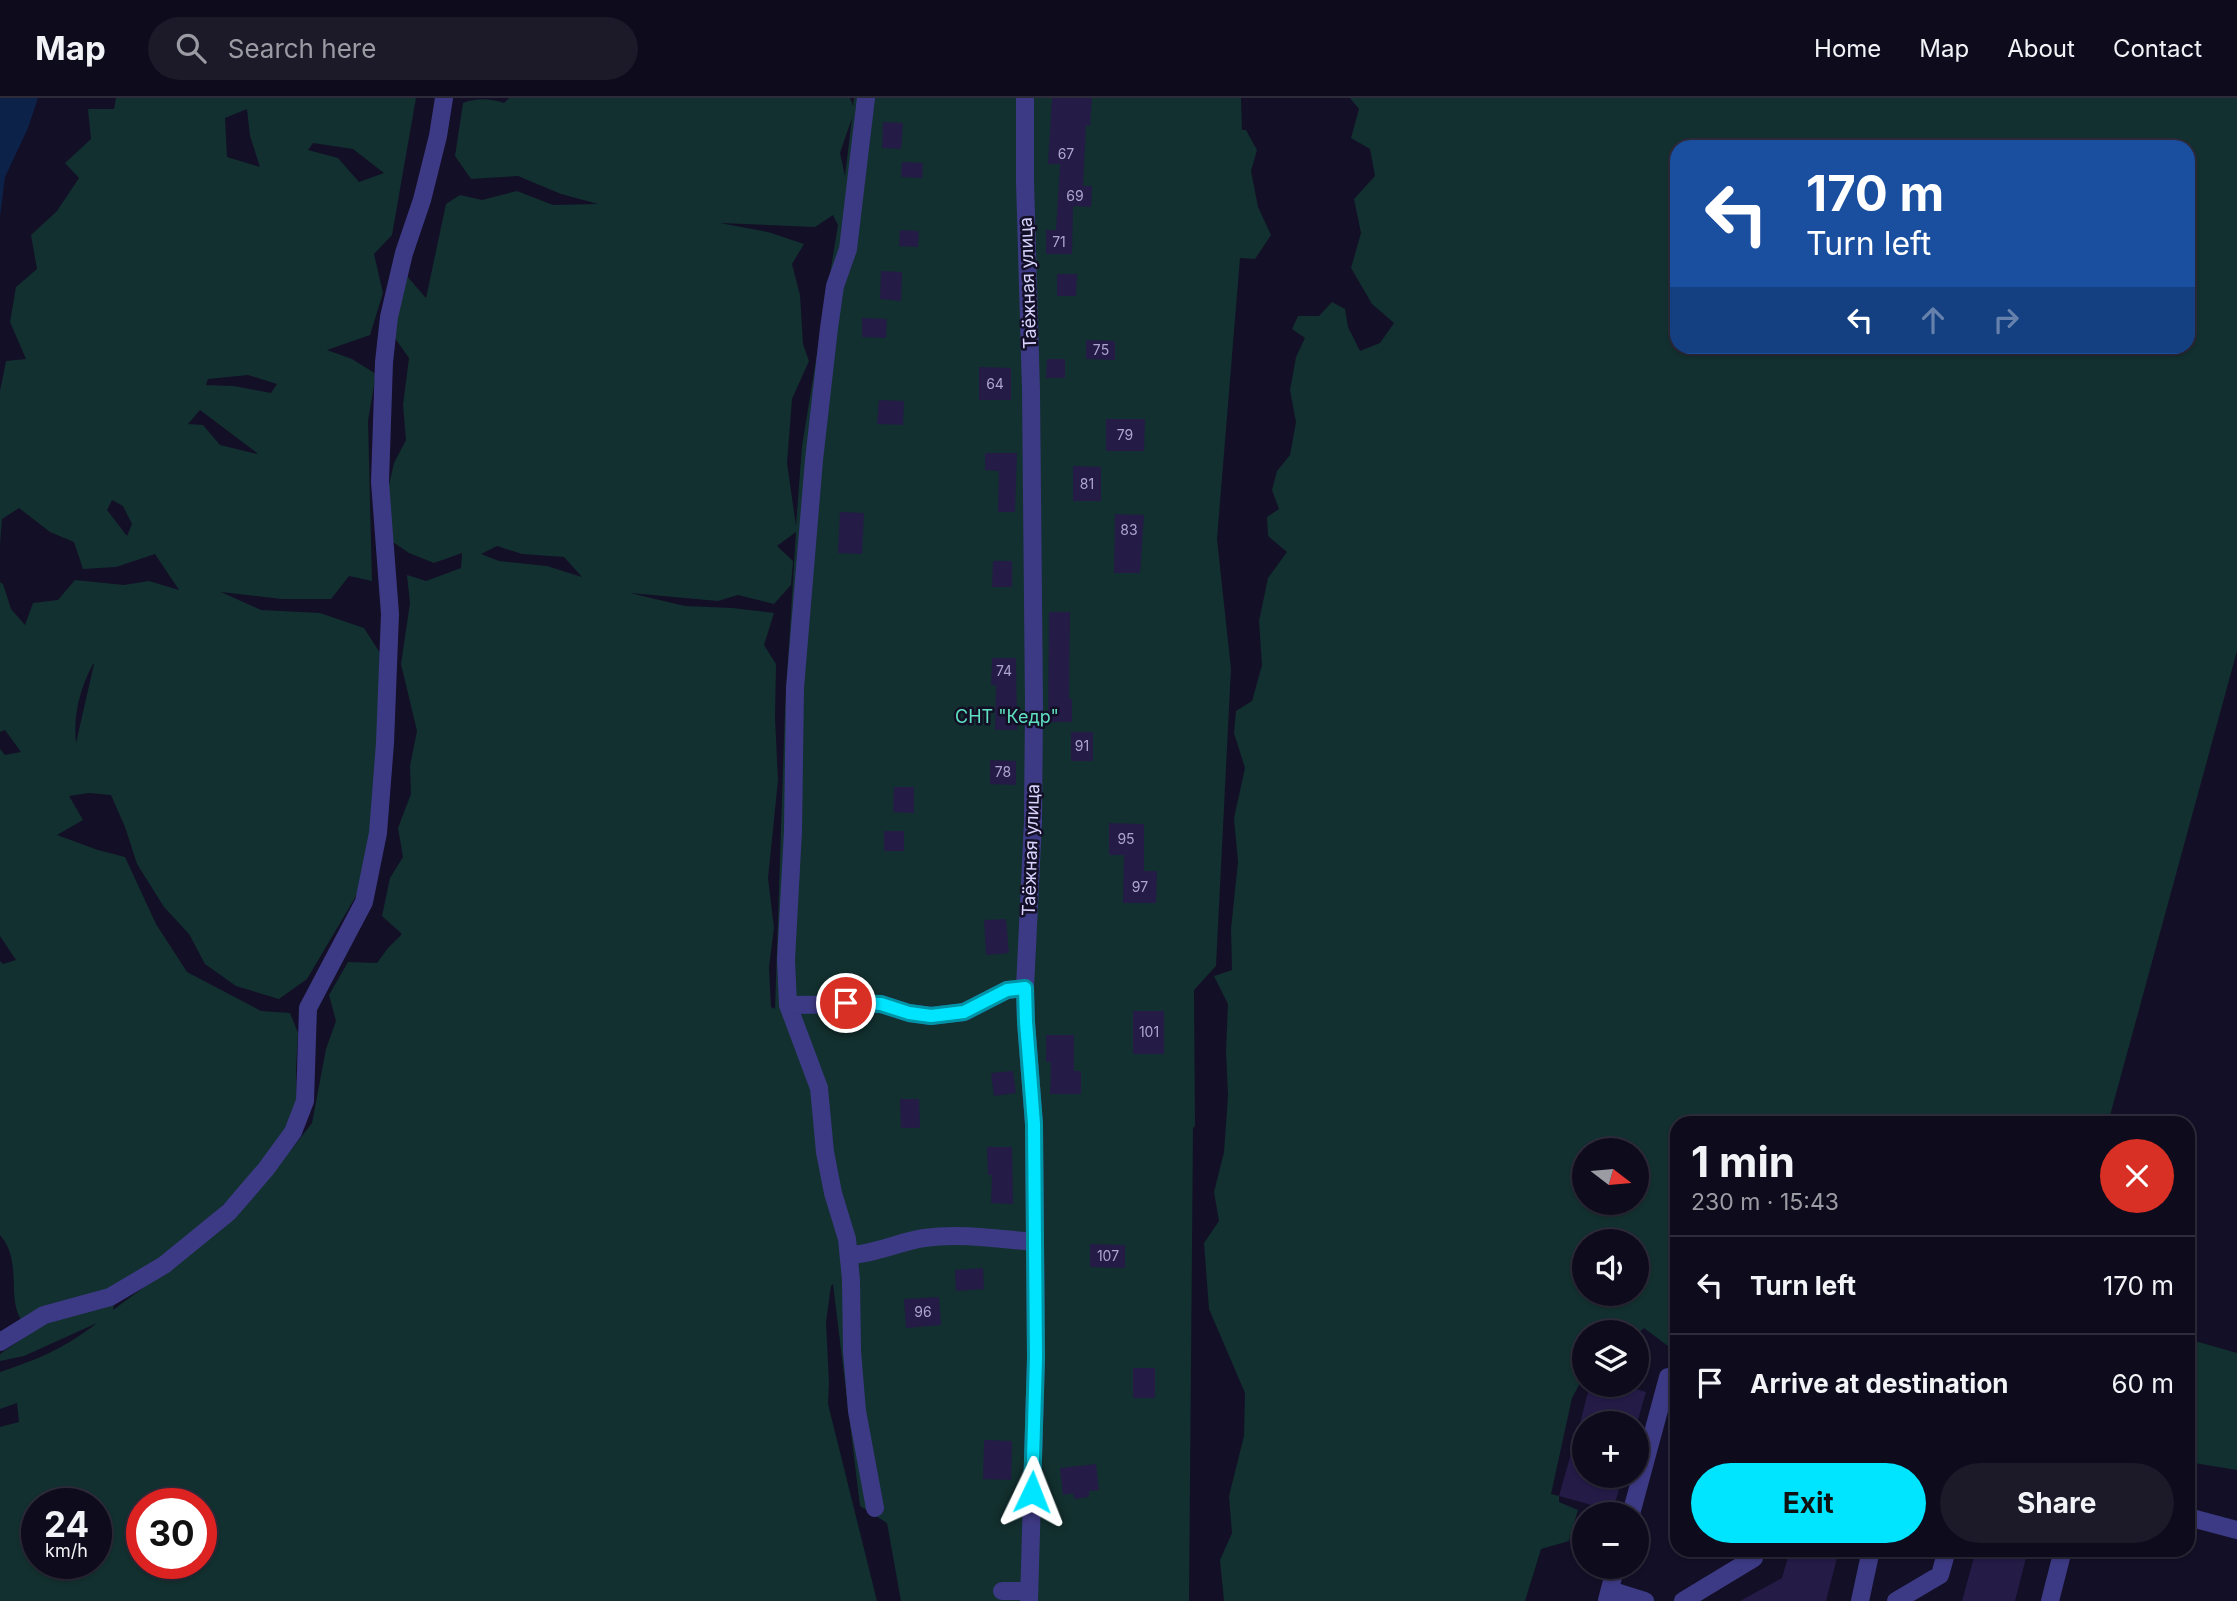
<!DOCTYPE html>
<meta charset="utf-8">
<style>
:root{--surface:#0e0b1c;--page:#1c1929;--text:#f1f3f6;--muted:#9b9ba3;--line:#2e2b3b;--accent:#00e5ff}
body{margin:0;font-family:Inter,sans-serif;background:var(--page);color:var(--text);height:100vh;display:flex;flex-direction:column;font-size:26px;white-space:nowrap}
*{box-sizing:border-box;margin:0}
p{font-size:23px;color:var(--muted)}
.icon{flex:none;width:38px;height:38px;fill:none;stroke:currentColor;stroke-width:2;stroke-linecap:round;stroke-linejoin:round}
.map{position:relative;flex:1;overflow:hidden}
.sheet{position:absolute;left:1670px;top:1018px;width:525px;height:441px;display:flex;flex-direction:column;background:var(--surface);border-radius:21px;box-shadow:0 2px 5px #0004,0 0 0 2px var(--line)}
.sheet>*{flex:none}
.guide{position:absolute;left:1670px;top:42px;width:525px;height:214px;border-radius:21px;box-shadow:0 2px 5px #0004,0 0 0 2px var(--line);background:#1a4fa0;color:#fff;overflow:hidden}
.needle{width:46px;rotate:106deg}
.tools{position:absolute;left:1572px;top:1040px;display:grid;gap:14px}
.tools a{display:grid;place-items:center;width:77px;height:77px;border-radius:50%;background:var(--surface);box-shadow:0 2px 5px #0004,0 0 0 2px var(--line);font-size:35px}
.speed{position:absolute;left:21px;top:1390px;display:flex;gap:14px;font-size:35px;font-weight:700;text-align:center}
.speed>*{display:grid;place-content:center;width:91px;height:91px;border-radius:50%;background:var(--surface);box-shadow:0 2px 5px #0004,0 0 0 2px var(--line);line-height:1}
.speed small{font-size:18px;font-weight:400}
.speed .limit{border:10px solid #d22;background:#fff;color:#111}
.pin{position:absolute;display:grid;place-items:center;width:60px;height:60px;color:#fff;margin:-30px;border:4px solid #fff;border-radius:50%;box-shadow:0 2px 7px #0007}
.me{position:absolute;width:77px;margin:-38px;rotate:2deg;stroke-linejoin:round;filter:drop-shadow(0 0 5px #0008)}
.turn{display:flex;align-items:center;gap:24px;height:147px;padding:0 21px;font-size:32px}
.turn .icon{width:91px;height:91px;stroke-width:2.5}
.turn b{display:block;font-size:49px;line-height:60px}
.lanes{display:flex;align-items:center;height:66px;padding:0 21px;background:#0003;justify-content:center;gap:35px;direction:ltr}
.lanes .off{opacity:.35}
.round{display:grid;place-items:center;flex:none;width:74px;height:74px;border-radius:37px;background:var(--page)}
.overview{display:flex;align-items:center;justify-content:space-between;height:119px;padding:0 21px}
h1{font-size:42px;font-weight:700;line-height:52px}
.action{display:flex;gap:14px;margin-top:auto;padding:14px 21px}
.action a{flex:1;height:80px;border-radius:42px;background:var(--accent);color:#111;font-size:28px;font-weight:700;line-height:80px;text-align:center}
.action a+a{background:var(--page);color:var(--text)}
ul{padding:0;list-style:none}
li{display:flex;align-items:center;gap:21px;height:98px;padding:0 21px;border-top:2px solid var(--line)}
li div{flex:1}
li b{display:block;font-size:26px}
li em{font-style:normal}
header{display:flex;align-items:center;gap:42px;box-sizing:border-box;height:98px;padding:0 35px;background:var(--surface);border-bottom:2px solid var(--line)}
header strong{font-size:33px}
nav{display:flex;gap:38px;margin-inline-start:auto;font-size:24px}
.search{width:490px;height:63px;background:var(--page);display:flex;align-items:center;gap:18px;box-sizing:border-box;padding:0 24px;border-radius:38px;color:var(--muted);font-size:26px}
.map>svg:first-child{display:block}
</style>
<header>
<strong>Map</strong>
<div class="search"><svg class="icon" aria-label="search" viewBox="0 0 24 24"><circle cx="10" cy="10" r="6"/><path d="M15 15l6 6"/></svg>Search here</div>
<nav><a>Home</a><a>Map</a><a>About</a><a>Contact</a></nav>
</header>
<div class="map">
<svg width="2237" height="1503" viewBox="0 0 2237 1503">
<rect width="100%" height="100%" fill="#130f26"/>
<!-- green -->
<path fill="#12302f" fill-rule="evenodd" d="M116,0H416L392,137L374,156L383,195L370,237L327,252L352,261L376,276L368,323L372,483L349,478L331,501H282L221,494L261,512L320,515L364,530L382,558L375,734L359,793L307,881L279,901L236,888L205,866L189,836L164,809L137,766L125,729L111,697L89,695L69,698L83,722L57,737L98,752L125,759L156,826L187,874L261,913L290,915L298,935L296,972L297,1018L279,1051L291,1052L312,1025L326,951L336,923L329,897L348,864L377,865L388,850L402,836L382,818L390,780L403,759L398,730L411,696L410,668L417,633L401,566L410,505L407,477L426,483L461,470L462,455L434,465L409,455L390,442L386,400L394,365L406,342L403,307L409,260L392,236L406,177L426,200L446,106L460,97L482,102L517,93L553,107L598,106L561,96L518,78L471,81L455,58L463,5C476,0 489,0 504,5L509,0H850L853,8L854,0H1241L1242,32H1246L1257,52L1251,73L1258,109L1271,137L1255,161L1240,160L1217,441L1231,571L1216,868L1194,892L1195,1028L1193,1030L1189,1503H901L887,1425L860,1408L833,1186L831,1188L826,1224L829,1285L828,1306L877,1503H0V1329L19,1324L17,1305L0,1311V1274C41,1260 63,1251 97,1225L24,1258L0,1263V1256L38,1230L51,1205L22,1223C6,1200 23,1163 0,1137V863L3,866L16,862L0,838V651L5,657L21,654L5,632L0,634V484L3,486L11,511L25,527L33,505L58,502L75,482L124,487L149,483L179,492L155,456L116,469L83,471L74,444L50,434L19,410L2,421L0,447V293L6,263L26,261L10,224L16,189L37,171L31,137L57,113L79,80L65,65L91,41L88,11H114ZM247,11L250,38L260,69L227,59L225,20ZM852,20L845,78L840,55ZM313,45L353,51L384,75L359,84L338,60L308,52ZM833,117L838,127L802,348L796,428L787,365L792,301L809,263L803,246L800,197L792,166L804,146L768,134L720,125L815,129ZM248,277L277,286L271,295L234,288L206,287L208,281ZM200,312L257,355V356L220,347L203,327L188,326ZM112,402L123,408L132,426L127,438L107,412ZM796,434L785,611L775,911L771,909L769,869L774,830L768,780L778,682L775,620L776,566L764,547L774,515L732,510L685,508L630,495L718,503L738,497L774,506L791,487L793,463L777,448ZM497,448L522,456L564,459L582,479L547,468L499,463L481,456ZM93,566H94L76,645C73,617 80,590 93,566ZM231,1099L190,1155L113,1212L115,1202L210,1120ZM37,1405H96V1465H37ZM142,1405H201V1465H142Z
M1350,0H2237V553L2108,1025L1676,1026V1254L1644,1230L1636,1237V1234H1584V1278L1572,1300L1551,1396L1559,1398V1404L1578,1412L1569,1443L1541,1451L1525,1503H1224L1220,1462L1232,1435L1229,1398L1244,1338L1245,1295L1209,1211L1204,1145L1219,1123L1214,1094L1224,1054L1228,998L1226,953L1228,906L1214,878L1232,872L1231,831L1238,764L1234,720L1245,670L1234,635L1236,613L1252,603L1262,567L1259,523L1268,480L1287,454L1268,438L1267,419L1279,411L1272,392L1277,373L1290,357L1296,324L1290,292L1296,259L1305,240L1292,231L1298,218H1319L1332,204L1345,211L1348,229L1360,253L1380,245L1394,225L1372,206L1351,170L1361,135L1354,101L1375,78L1370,51L1351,40L1359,11ZM1676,49H2188V248H1676ZM1584,1052H1636V1104H1584ZM1584,1143H1636V1195H1584Z
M2188,1241L2237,1255V1372L2188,1364Z"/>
<!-- water -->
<path fill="#0c2248" d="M0,0H38L28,30L5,79L0,119Z"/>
<!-- building -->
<path fill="#241b47" d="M1052,0H1092L1090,28L1086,27L1083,88H1092L1091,109L1073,108L1072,156H1046V132H1056L1060,66H1048Z
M883,24L903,25L901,51L882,50Z
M902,64L923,65L922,80L901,79Z
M900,132L919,133L918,149L899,148Z
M881,173L902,174L901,203L880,201Z
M1057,176H1077L1076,198H1057Z
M862,220L887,221L886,240L862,239Z
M1086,242L1115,243V262L1086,261Z
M1047,261H1065V280H1046Z
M979,269L1011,270V302H979Z
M879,302L904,303L903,327L877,326Z
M1106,321H1145L1144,353H1106Z
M985,355H1017L1015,414H998L999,373L985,372Z
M1073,368L1101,369V403H1073Z
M840,414L864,415L862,456L838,455Z
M1115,416L1144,417L1140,475H1114Z
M993,463H1012V489H992Z
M1049,514H1070L1069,601H1072V624H1048Z
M992,560H1016L1017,632H995L996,587H991Z
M1071,634H1093V663H1071Z
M990,662L1016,663V687L990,686Z
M894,689H914V715L893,714Z
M1109,725L1144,726V773H1157L1156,805H1123L1124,757H1109Z
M884,733H904V753H884Z
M1006,821L1009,855L986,857L984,822Z
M1133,913H1164V956H1133Z
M1046,937H1074V973H1081V996H1050L1051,964H1046Z
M1013,973L1016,995L994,998L991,975Z
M900,1001H919L920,1030H901Z
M987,1049H1012L1013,1106L991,1105L992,1077H988Z
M1090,1146L1125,1147V1170L1090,1169Z
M983,1170L984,1191L956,1193L955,1172Z
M939,1199L941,1227L906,1230L904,1201Z
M1133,1270H1155V1300H1133Z
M1590,1286H1619L1646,1294L1637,1325H1580Z
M1579,1327L1584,1328V1377H1623L1613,1413L1559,1398Z
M984,1342L1012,1343L1011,1382L983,1381Z
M1096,1366L1099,1392L1089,1393V1399L1074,1401L1073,1395L1063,1397L1060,1370Z
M1790,1452H1839L1826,1503H1740L1782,1480Z
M1976,1452H2028L2015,1503H1962Z"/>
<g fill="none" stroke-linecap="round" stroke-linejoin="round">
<!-- minor -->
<path stroke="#3d3a85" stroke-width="18" d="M866,0L848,151L835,188L829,230L814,362L795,590L793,733L786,862L788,907L819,990L825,1054L833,1095L847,1141L851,1182L852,1253L857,1313L875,1410
M1025,0V83L1031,292L1034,606L1033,723L1025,890L1026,924L1034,1026L1036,1260L1029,1503
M788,907L881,906L909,915L931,918L964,914L1007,892L1025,890
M849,1157C875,1156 898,1144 924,1140C961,1135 998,1141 1035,1144
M0,1244L44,1217L110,1199L164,1167L229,1114L266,1071L293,1034L305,1003L308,910L364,804L378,735L385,645L390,516L380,384L384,264L389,219L404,155L422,102L438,38L444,0
M1631,1416L1668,1279L1676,1280
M2188,1419L2237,1432
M1610,1492L1645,1503
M1002,1493H1029
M1607,1502L1616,1468
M1683,1503L1754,1460L1756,1452
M1860,1503L1871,1452
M1896,1503L1940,1477L1947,1452
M2050,1503L2063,1452"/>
</g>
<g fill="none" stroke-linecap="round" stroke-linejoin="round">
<defs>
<path id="route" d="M846,905L881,906L909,915L931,918L964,914L1007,892L1025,890L1026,924L1034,1026L1036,1260L1032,1394"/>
</defs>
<!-- route casing -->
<use href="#route" stroke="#0095a6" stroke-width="18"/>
<!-- route -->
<use href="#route" stroke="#00e5ff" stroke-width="12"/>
</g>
<g text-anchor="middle" stroke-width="5" stroke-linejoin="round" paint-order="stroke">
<!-- number labels -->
<g font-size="14" fill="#aca6d1">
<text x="1066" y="61">67</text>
<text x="1075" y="103">69</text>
<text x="1059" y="149">71</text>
<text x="1101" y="257">75</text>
<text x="995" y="291">64</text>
<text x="1125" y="342">79</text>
<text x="1087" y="391">81</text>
<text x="1129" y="437">83</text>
<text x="1004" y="578">74</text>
<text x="1082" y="653">91</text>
<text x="1003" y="679">78</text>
<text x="1126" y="746">95</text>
<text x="1140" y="794">97</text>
<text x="1149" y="939">101</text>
<text x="1108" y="1163">107</text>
<text x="923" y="1219">96</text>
</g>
<!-- street labels -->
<g font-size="18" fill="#d9d4ff" stroke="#130f26">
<text transform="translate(1028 185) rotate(-92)" y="6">Таёжная улица</text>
<text transform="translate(1031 752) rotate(-88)" y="6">Таёжная улица</text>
</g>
<!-- park labels -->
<g font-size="18" fill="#5fe0c0" stroke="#130f26">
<text x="1007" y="625">СНТ "Кедр"</text>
</g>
</g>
</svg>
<div class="tools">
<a><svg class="needle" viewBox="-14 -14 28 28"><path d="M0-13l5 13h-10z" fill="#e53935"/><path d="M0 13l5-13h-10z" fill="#9b9ba3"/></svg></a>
<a><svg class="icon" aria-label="sound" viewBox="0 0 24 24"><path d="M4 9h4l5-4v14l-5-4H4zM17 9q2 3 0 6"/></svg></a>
<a><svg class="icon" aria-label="layers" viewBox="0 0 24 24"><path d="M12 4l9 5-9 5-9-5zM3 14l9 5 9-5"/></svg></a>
<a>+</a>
<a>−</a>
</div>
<div class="speed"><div>24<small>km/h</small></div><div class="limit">30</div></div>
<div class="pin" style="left:846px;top:905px;background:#d93025"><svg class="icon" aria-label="arrive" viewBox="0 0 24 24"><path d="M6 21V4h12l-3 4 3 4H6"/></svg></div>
<svg class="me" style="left:1032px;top:1394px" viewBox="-20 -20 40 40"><path d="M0-17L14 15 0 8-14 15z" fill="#00e5ff" stroke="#fff" stroke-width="4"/></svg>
<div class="guide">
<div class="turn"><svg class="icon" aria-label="left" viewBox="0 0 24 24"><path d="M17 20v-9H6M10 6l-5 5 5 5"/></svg><div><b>170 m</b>Turn left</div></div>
<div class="lanes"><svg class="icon" aria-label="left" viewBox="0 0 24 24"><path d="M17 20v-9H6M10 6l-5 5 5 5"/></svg><svg class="icon off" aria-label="ahead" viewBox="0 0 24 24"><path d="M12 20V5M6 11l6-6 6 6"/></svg><svg class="icon off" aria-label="right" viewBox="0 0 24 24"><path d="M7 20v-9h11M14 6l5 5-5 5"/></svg></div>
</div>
<section class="sheet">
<div class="overview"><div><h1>1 min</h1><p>230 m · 15:43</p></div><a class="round" style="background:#d93025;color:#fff"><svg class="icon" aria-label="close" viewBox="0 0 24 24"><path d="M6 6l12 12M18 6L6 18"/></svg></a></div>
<ul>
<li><svg class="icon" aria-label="left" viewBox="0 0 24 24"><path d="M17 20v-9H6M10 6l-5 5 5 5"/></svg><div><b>Turn left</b></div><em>170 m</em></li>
<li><svg class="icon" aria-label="arrive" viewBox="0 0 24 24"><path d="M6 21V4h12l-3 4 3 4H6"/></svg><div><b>Arrive at destination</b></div><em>60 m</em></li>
</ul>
<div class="action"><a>Exit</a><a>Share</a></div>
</section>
</div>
